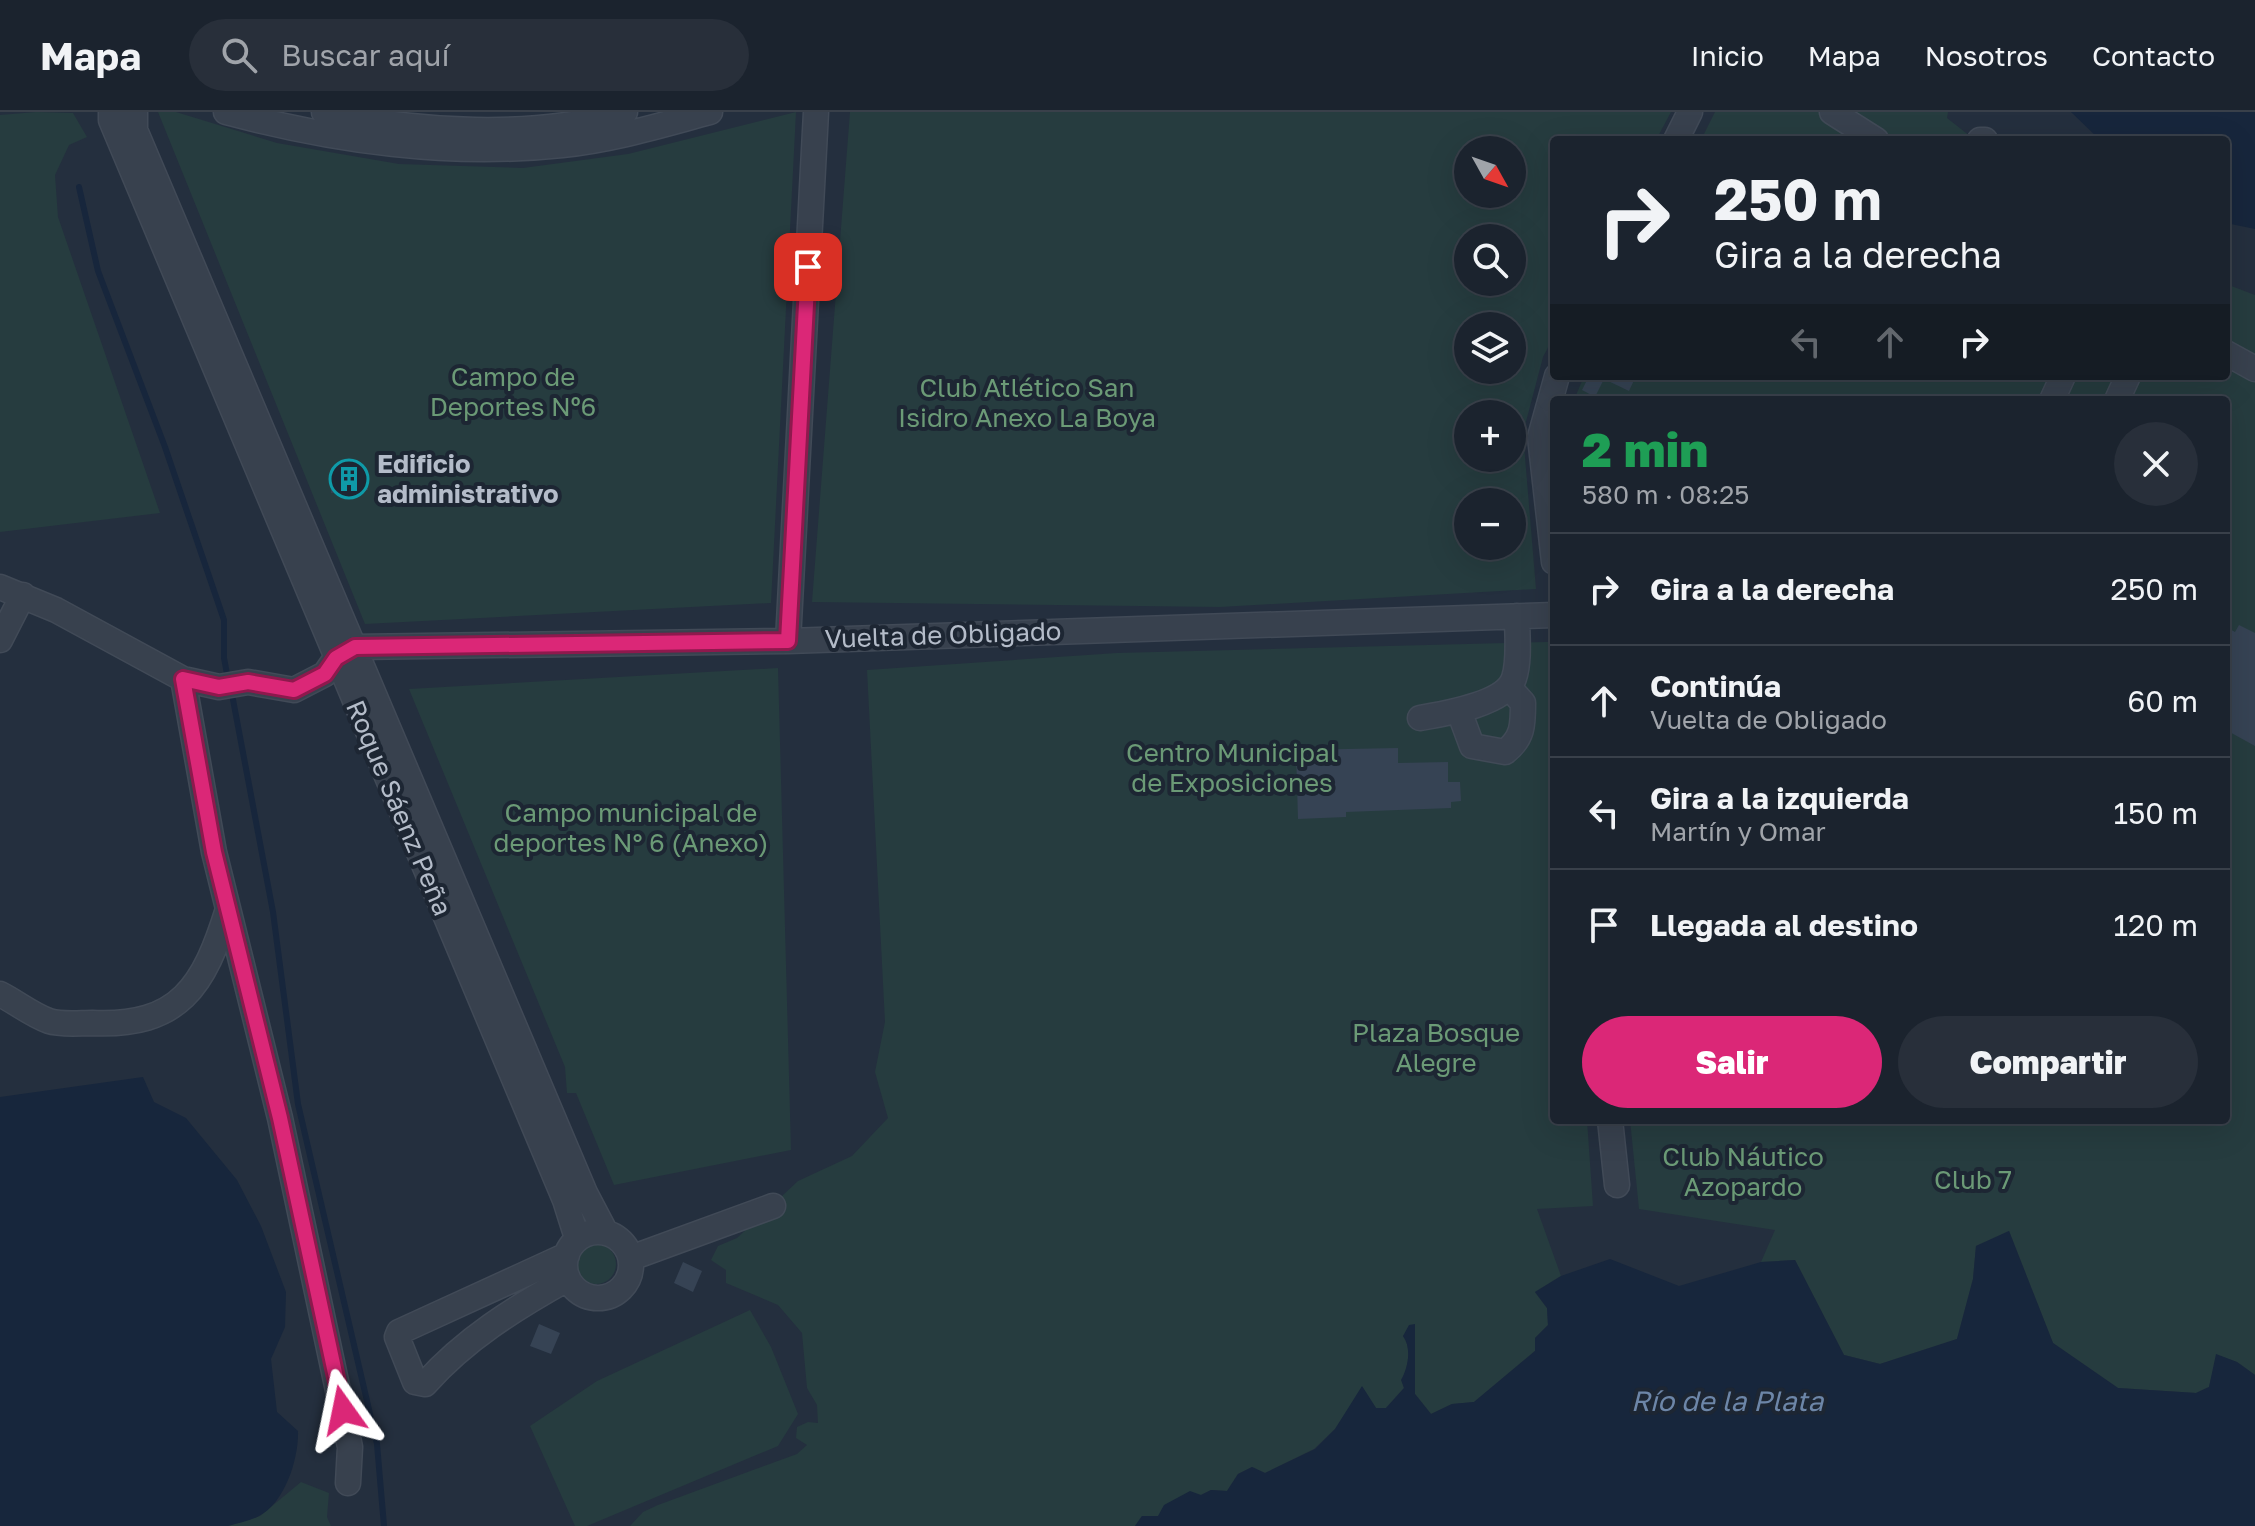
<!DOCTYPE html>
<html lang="es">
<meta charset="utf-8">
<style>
:root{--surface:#1b232e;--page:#282f3a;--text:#f1f3f6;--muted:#a0a4aa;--line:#39404a;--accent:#db2777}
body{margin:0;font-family:"Golos Text",sans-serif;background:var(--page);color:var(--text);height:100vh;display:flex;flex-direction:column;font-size:30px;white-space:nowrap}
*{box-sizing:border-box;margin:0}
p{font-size:26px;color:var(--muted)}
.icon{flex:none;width:44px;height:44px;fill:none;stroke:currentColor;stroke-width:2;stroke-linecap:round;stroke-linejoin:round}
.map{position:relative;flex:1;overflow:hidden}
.details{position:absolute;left:1550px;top:284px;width:680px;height:728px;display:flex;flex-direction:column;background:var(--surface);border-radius:8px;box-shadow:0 8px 32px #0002,0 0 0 2px var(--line)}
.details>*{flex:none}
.banner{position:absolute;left:1550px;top:24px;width:680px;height:244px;border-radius:8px;box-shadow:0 8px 32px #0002,0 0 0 2px var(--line);background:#1b232e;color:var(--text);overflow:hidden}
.needle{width:52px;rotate:130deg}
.buttons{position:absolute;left:1454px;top:24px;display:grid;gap:16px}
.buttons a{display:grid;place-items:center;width:72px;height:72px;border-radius:50%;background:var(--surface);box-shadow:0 8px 32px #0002,0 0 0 2px var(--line);font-size:40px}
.pin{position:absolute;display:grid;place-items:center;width:68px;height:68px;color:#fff;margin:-34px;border-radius:16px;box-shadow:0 4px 12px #0006}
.me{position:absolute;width:88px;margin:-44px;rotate:348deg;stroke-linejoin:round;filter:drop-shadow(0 0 6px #0008)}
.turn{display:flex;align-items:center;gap:28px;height:168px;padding:0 32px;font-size:36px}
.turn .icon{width:104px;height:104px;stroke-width:2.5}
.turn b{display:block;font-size:56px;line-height:68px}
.lanes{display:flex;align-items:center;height:76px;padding:0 32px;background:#0003;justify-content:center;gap:40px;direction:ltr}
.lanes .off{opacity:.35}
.round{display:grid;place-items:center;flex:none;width:84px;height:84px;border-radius:42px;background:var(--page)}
.head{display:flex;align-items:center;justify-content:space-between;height:136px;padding:0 32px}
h1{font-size:48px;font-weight:800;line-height:60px;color:#1e9e55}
.cta{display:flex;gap:16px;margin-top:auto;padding:16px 32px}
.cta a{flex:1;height:92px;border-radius:48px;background:var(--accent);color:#fff;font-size:32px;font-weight:800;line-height:92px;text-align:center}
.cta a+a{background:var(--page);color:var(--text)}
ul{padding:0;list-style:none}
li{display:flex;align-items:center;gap:24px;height:112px;padding:0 32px;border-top:2px solid var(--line)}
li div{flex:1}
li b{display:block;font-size:30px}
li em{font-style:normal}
header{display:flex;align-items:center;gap:48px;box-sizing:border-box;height:112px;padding:0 40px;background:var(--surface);border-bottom:2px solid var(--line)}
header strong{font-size:38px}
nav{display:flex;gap:44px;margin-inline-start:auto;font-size:28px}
.search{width:560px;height:72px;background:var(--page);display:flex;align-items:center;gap:20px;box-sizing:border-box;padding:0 28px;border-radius:44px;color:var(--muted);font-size:30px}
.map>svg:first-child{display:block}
</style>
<header>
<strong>Mapa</strong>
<div class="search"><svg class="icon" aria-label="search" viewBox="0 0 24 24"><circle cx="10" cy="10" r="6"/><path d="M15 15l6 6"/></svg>Buscar aquí</div>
<nav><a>Inicio</a><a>Mapa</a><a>Nosotros</a><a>Contacto</a></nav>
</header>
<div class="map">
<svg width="2255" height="1414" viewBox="0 0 2255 1414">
<rect width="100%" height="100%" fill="#242f3e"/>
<!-- green -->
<path fill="#263c3f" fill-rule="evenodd" d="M36,0L73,1L87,25L69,33L55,63L58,105L160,401L0,420V3Z
M158,0H176L277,31L399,52L523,56L628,42L796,0L771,491L365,512Z
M850,0H1671L1656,28H1554V224L1543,245L1523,321L1536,477L1220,495L812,490ZM1468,38H1512V82H1468ZM1468,126H1512V170H1468ZM1468,214H1512V258H1468ZM1468,302H1512V346H1468ZM1468,390H1512V434H1468Z
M1715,0H1948L1947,6L1975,28H1701Z
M2226,172L2255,183V1263L2237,1250L2217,1243L2209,1275L2196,1281L2118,1276L2053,1231L2009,1119L1976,1134L1973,1167L1957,1227L1880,1252L1844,1243L1795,1148L1761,1150L1775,1118L1639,1097L1630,1008H2226V288H1574L1584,264H2226Z
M1548,530L1554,593V1008H1587L1593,1094L1537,1097L1561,1164L1535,1180L1547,1196L1548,1213L1535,1226V1239L1474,1290L1452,1292L1431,1302L1415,1282V1213L1403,1224C1412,1236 1408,1256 1402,1268L1404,1276L1386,1296H1376L1363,1276L1335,1317L1314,1337L1265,1361L1252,1355L1238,1362L1227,1379L1211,1378L1158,1404H1142L1135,1414H630L643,1400L658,1393L797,1342L807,1333L796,1326L797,1315L808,1310L818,1311L817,1293L807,1276L802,1221L778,1193L726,1171V1158L711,1148L718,1134L737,1126L798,1069L852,1044L888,1006L875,960L885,910L867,558L1117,541Z
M778,556L791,1038L614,1073L576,981H567L565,955L409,577Z
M576 1152a20 20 0 1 1 40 0a20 20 0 1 1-40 0Z
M750,1198L771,1235L798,1302L778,1334L587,1414H575L530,1314L597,1269Z
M301,1370L329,1381L327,1405L331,1414H228L260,1404Z"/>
<!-- water -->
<path fill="#17263c" d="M2071,0H2255V117L2226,111V28H2100Z
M143,965L154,990L186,1006L237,1068L261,1114L286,1180L285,1215L271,1247L277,1300L298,1319C299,1346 285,1391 259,1404C250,1409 238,1411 228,1414H0V985Z
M2009,1119L2053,1231L2118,1276L2196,1281L2209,1275L2216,1242L2237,1250L2255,1263V1414H1135L1142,1404H1158L1164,1393L1190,1379L1201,1383L1211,1378L1227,1379L1238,1362L1252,1355L1265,1361L1315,1337L1335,1317L1362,1274L1376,1296H1386L1404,1276L1401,1268C1408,1256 1412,1236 1403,1224L1409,1213L1415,1212V1282L1431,1302L1452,1292L1474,1290L1535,1239V1226L1548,1213L1547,1196L1535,1180L1561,1164L1610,1147L1679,1174L1761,1150L1795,1148L1844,1243L1880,1252L1957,1227L1973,1167L1976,1134Z"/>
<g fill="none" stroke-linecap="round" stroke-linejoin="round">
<!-- stream -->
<path stroke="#17263c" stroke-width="6" d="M79,75L98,159L165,335L224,508V546L228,567
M231,577L273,800L298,992L377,1332L384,1414"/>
</g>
<!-- building -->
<path fill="#364354" d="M1589,264H1636L1629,279L1604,267L1595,285L1582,278Z
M365,355L368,378L331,381L332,357Z
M2239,513L2255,521V634L2226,618V515L2235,520Z
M1398,636V651L1448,650V670H1460L1461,689L1451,690V696L1346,700V705L1298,707L1296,638Z
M683,1150L702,1159L693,1180L674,1171Z
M539,1212L560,1221L551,1242L530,1234Z"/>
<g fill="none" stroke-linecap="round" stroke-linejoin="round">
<defs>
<path id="minor" d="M111,0V8L565,1088L577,1126
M135,0V18L585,1081L606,1121
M226,0C336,29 448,45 562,33C613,28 661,13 710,0
M324,0C416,20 534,28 625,0
M1832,0L1876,28
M1676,28L1690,0
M1980,28H1985
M2226,241L2255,257
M2052,288L2063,264
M2117,288L2128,264
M1554,450L1540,325L1557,264
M0,475L56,498L183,567L219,575L248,570L294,578L325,562L336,546L355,535L788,529L1554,503
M0,528L23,483
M788,529L816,0
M183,567L214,740L280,1006L350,1335L348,1371
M1459,599L1472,634L1505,640C1523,626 1523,613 1523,591L1509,575
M1420,606C1443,602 1506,592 1514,566C1520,548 1517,523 1517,504
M0,882C16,890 32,903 49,909C61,913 79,911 92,911C180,915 204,874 228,797
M1610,1008L1617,1073
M565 1153a33 33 0 1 1 66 0a33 33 0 1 1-66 0Z
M567,1143L399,1220L397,1225L415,1270L425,1272C465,1227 515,1196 567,1167
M631,1146L773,1094"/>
</defs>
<!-- minor casing -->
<use href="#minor" stroke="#414a57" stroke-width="27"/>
<!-- minor -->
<use href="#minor" stroke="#38414e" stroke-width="24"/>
</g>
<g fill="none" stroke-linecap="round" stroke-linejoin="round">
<defs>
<path id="route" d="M343,1298L280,1006L214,740L183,567L219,575L248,570L294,578L325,562L336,546L355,535L788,529L808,155"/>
</defs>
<!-- route casing -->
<use href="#route" stroke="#8e194d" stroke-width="20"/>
<!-- route -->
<use href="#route" stroke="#db2777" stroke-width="14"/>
</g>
<!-- icons -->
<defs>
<symbol id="building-ring" viewBox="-11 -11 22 22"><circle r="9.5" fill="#1d2633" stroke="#0f9aa8" stroke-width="1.5"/><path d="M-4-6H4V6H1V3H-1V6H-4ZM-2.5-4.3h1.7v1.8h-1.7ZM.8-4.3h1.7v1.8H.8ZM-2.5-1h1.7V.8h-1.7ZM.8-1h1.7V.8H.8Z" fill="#0f9aa8"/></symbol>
</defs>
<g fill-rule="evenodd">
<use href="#building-ring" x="327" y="345" width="44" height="44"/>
</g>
<g text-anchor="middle" stroke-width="8" stroke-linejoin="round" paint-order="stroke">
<!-- park labels -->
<g font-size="26" fill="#6b9a76" stroke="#1d2633">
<text x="513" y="274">Campo de<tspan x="513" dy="30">Deportes Nº6</tspan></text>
<text x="1027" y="285">Club Atlético San<tspan x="1027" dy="30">Isidro Anexo La Boya</tspan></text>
<text x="1232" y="650">Centro Municipal<tspan x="1232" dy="30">de Exposiciones</tspan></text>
<text x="631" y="710">Campo municipal de<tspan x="631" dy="30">deportes N° 6 (Anexo)</tspan></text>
<text x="1436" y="930">Plaza Bosque<tspan x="1436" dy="30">Alegre</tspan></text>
<text x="1743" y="1054">Club Náutico<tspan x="1743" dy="30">Azopardo</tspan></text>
<text x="1973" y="1077">Club 7</text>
</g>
<!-- poi labels -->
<g font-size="26" font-weight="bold" fill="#b4bcc9" stroke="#1d2633" text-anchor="start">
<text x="377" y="361">Edificio<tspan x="377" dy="30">administrativo</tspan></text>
</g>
<!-- street labels -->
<g font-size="26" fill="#b4bcc9" stroke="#1d2633">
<text transform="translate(943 523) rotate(-2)" y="9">Vuelta de Obligado</text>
<text transform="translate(399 696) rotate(67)" y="9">Roque Sáenz Peña</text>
</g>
<!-- water labels -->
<g font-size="28" font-style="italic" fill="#6d86a8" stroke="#1d2633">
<text x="1727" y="1299">Río de la Plata</text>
</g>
</g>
</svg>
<div class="buttons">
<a><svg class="needle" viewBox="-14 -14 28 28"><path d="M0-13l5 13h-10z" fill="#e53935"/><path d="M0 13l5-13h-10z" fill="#a0a4aa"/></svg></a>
<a><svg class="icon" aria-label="search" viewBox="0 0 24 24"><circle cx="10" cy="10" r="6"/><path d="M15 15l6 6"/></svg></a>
<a><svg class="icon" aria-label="layers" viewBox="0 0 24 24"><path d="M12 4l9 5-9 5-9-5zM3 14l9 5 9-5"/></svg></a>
<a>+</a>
<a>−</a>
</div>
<div class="pin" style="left:808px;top:155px;background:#d93025"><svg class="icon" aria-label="arrive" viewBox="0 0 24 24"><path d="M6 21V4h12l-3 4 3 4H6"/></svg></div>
<svg class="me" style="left:343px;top:1298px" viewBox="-20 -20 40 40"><path d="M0-17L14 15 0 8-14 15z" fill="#db2777" stroke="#fff" stroke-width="4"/></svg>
<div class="banner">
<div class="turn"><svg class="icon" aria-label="right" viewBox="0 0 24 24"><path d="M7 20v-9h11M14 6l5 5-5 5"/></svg><div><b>250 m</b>Gira a la derecha</div></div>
<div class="lanes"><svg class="icon off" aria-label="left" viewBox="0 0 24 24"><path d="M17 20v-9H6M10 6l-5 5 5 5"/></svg><svg class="icon off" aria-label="ahead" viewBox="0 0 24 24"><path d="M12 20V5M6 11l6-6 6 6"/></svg><svg class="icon" aria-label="right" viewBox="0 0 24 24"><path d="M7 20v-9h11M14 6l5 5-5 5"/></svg></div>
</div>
<section class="details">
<div class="head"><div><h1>2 min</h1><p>580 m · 08:25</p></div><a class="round"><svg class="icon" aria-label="close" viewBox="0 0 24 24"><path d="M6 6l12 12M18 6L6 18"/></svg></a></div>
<ul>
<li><svg class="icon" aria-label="right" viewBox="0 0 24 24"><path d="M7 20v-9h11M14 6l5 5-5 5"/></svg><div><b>Gira a la derecha</b></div><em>250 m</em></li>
<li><svg class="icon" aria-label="ahead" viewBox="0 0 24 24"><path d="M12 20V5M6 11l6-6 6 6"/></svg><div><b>Continúa</b><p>Vuelta de Obligado</p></div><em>60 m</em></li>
<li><svg class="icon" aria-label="left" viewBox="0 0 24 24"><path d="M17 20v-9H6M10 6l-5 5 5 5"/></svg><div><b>Gira a la izquierda</b><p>Martín y Omar</p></div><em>150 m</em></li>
<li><svg class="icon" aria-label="arrive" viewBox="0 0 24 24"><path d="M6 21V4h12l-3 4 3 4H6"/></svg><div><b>Llegada al destino</b></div><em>120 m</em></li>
</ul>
<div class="cta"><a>Salir</a><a>Compartir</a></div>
</section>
</div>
